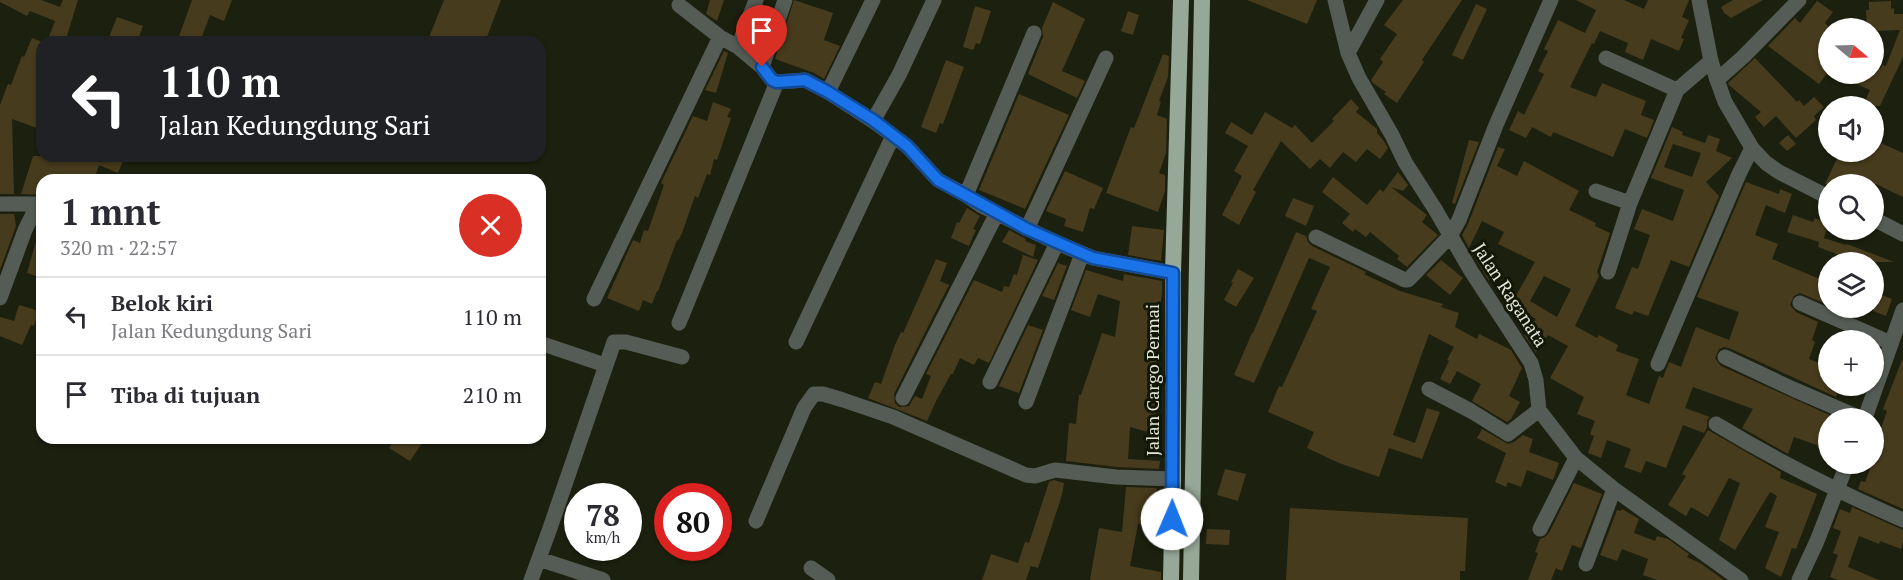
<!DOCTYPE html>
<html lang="id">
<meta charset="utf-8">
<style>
:root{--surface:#fff;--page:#f2f2f3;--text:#2b2b33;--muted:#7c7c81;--line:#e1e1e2}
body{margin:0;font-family:"PT Serif",serif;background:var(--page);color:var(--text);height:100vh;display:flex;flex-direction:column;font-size:22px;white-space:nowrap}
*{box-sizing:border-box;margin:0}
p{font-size:20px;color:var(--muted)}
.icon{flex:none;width:33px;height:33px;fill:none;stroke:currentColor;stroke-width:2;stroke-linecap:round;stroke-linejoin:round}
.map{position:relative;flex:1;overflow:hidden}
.drawer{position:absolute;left:36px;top:174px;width:510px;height:270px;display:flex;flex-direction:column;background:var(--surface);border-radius:18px;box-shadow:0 2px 4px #0004}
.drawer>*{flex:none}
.guide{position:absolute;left:36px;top:36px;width:510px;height:126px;border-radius:18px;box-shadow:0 2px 4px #0004;background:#202124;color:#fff;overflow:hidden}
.needle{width:39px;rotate:109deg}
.buttons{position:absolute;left:1818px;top:18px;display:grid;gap:12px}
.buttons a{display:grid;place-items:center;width:66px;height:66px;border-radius:50%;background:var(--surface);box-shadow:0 2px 4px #0004;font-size:30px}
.speed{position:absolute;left:564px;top:483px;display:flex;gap:12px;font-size:30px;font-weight:700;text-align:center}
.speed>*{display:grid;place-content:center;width:78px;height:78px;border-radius:50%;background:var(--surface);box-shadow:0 2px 4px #0004;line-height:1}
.speed small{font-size:15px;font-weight:400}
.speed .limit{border:9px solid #d22;background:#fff;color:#111}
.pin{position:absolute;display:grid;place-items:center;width:51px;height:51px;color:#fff;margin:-62px -26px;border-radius:50% 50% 50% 0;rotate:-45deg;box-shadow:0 0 6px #0007}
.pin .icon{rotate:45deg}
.me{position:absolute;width:66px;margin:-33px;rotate:1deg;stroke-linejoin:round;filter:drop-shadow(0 0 4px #0008)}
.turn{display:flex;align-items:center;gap:21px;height:126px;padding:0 24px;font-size:27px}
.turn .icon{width:78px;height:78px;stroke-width:2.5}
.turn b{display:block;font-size:42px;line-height:51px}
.round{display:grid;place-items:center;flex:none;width:63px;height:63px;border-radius:32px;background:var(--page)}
.overview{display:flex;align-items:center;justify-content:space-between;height:102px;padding:0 24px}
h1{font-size:36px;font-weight:600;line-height:45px}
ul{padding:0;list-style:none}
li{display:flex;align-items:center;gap:18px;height:78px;padding:0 24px;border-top:2px solid var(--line)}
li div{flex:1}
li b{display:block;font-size:22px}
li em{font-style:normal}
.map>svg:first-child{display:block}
</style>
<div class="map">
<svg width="1903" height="580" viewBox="0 0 1903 580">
<rect width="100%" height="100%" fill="#1c200e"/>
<!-- building -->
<path fill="#473b1d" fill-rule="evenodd" d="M0,0H41L60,7L63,0H78L65,42H47L55,21L30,11L27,16L0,2Z
M192,0H232L224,21L210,15L200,42H177Z
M444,0H501L485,42H427Z
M710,0H724L717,21L706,14Z
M794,0L833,13L824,40L840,46L824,79L814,73L775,59Z
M1247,0H1317L1307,24Z
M1403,0H1462L1422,60L1424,62L1397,103L1384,94L1386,92L1373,83L1371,80L1383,62L1380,59L1397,34L1384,25Z
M1576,0H1624L1644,9L1648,0H1689L1682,17L1689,20L1681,38L1684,39L1679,51L1651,39L1643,60L1625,52L1628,43L1600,31L1594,44L1592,43L1570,87L1596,97L1602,83L1646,101L1641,115L1654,120L1647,138L1625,129L1613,157L1553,132L1551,137L1532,127L1526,138L1509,130L1518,111L1524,115L1544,74L1538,71L1548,51L1544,49L1558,20L1585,33L1596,10Z
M1733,0H1763L1731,18L1724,13L1721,7Z
M1817,1L1833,12L1825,23L1828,26V72L1819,84L1768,46L1795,18L1800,23Z
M1891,1V9L1894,8V14H1903V57L1880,106H1863L1870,90L1835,74H1874V67L1880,69L1882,65L1886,66L1900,30L1874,31V28H1867L1866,10H1869V2Z
M1053,2L1085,19L1062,71L1085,81L1077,98L1028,74L1043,37L1042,28Z
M1476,4L1487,9L1463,60L1452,55Z
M975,6L991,11L980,44L976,43L973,50L963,47Z
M1128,11L1139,15L1133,35L1121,31Z
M117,17L143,26L137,42H107Z
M760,26L765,28L757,50L753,47Z
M32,38L42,42V130L12,119L14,194H0V105L8,84L11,85L22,56L24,57Z
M724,51L728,53L716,93L705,90Z
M1163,54L1169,56L1168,77L1159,101L1161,102L1157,115L1167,119L1166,153L1159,173L1165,175V191L1158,212L1106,193L1131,127L1134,128Z
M1755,58L1797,102L1799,100L1804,106L1814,97L1824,107L1814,116L1816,120L1796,138L1776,116L1764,127L1755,117L1761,112L1729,85L1728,83Z
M946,60L964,67L943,124L940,123L936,133L921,127Z
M1019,94L1069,115L1025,209L979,190Z
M1351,99L1359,108L1356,112L1377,129V133L1383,140L1388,148L1380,159L1367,149L1356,162L1343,152L1330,168L1320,159L1310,169L1281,141L1253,190L1256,192L1239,225L1222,215L1242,176L1234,171L1248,146L1225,133L1231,122L1252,135L1265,112L1292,128L1295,125L1312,143L1334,121L1332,119Z
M713,102L731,109L727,117L731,118L717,160L714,159L710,175L707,174L698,198L695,196L682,233L678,241L677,240L658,291H657L652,304L643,300L639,311L607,298L633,240L640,243L644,230L648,231L664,185L661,183L693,116L707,121Z
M1672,127L1683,132L1682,135L1705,143L1708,135L1720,139L1716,151L1732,158L1706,182L1719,196L1689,267L1671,260L1648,316L1634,311L1632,315L1615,308L1632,267L1638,269L1650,235L1634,229L1642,209L1673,221L1684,190L1651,178ZM1673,144L1701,153L1692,177L1664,167Z
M1788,135L1796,144L1787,151L1779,143Z
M1469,140L1479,142L1455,204L1452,203Z
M1874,140L1903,153V197L1876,184H1825L1840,152H1874Z
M1498,147L1505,149L1497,166L1517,176L1524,161L1579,191L1569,210L1596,223L1595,226L1610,233L1597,272L1599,276L1575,326L1597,338L1599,335L1618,345L1616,351L1639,359L1626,395L1649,404L1659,376L1663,378L1669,362L1681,367L1696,327L1729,340L1739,312L1697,297L1746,182L1779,194L1780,189L1792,194L1785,213L1766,205L1755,235L1778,244L1772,259L1822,280L1818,292L1828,296V305L1800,293L1794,296L1790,305L1796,312L1818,322L1812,340L1815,342L1809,359L1827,366L1823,376L1828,378V386H1840L1836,397L1729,348L1724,347L1719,349L1715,358L1721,366L1834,417L1828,418V431L1822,447L1794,437L1788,454L1742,428L1753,409L1693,387L1685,408L1710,417L1707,420V427L1704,433L1683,425L1666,468L1646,461L1641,473L1624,467L1631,449L1607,440L1601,458L1588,453L1594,436L1590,434L1595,421L1577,414L1584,397L1550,378L1568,346L1548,335L1536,352L1535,351L1524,335L1536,319L1508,303L1514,292L1517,294L1535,262L1498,244L1504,232L1482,221L1469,248L1462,235L1468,224ZM1544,276L1571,289L1557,317L1530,301Z
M33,156H125L118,173L99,165L94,180H42V195L21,194Z
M1065,171L1103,188L1094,209L1090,208L1083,232L1064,226L1066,219L1046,211Z
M1398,172L1408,185L1403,191L1391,187L1427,215L1422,222L1438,235L1407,267L1397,259L1399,256L1370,232L1366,237L1355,229L1353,232L1342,223L1350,214L1322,192L1333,177L1367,205L1380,189L1383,192Z
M1293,198L1314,206L1306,226L1285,216Z
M967,208L980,216L973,229L976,230L969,246L951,238L957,222L959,223Z
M0,214H14L16,226L0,270Z
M1793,215L1813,222L1815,218L1828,224L1824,238L1846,245L1847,244L1894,262H1851L1841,259L1842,256L1818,247L1819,242L1787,232Z
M1132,226L1164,230L1161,261L1128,255Z
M1009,230L1026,239L1025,241L1036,245L1033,257L1002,242Z
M39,231L42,232V278L27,273Z
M1296,232L1306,236L1308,242L1312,246L1366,272L1364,274L1400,291L1443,304L1441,307L1459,313L1455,327L1477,339L1479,334L1511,350L1522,368L1509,396L1520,402L1511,419L1507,422L1472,401L1481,384L1457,371L1450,384L1440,379L1449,361L1447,360L1454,347L1429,334L1393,435L1415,443L1427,408L1440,412L1422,459L1389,448L1379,477L1339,463L1307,448L1314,432L1268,412L1279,386L1282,387L1317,311L1311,309L1330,267L1309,258L1254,383L1234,375L1252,333H1253Z
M1472,247L1497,263L1493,269L1496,270L1489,281L1470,250Z
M1023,255L1038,260L989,363L978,358L974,365L960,358L953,374H951L936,401L927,421L868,398L875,382L881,384L895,345L901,332L903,333L936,259L947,263L940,281L949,285L894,394L895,403L899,407L909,406L915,396L922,399L931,376L926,374L974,280L1002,292L1004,286L1009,287L1014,274L1017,275Z
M1441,260L1463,278L1450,295L1426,275Z
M1058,263L1067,266L1054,300L1042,296Z
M1238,269L1254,278L1236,307L1224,300L1233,283L1231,282Z
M1086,270L1123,281L1124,274L1162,281V293L1154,358L1158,359L1148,387L1162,391V397L1156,418L1159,419L1155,434L1130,427L1128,459L1160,461L1159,469L1117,467L1066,461L1069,423L1076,424L1079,395H1081L1102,333L1115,337L1120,301L1098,294L1090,317L1071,310Z
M1879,294L1892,299L1886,316L1873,311Z
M19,305L39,311L34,326L31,325L22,345L0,336V317L14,321Z
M1028,325L1043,330L1019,393L999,386Z
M1902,360H1903V509L1858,489L1861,481L1865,482L1872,464H1874V448L1887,411L1883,409Z
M1482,429L1508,444L1514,442L1523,435L1533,439L1529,452L1559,463L1553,480L1527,470L1521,487L1508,482L1506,487L1495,482L1506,453L1477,438Z
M1708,430L1781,472L1780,478L1817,494L1796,549L1792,548L1781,577L1765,568L1779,532L1765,527L1777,496L1770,492L1735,550L1719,540L1740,483L1729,478L1708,517L1691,507L1686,516L1668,505L1686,476L1682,474Z
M395,438H414L422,443L410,461L389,448Z
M1225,469L1246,474L1238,501L1217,495Z
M1054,480L1064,483L1062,495L1038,568L1031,566L1026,580H982L991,554L1018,563L1025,542L1029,543L1049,482Z
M1574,483L1602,494L1581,548L1572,545L1562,571L1556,568L1551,580H1528L1538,553L1535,552L1540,539L1545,537L1549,533Z
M1126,487L1157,488L1155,504L1162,505V522H1154V525L1138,524L1130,566L1161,572V580H1090L1099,528L1122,532Z
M1852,507L1903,530V542L1901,549L1880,541L1879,544L1859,536L1848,567L1879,580H1838L1830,577L1838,555L1833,553L1841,531L1833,528L1840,509L1850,513Z
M1290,508L1468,518L1465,571H1460V580H1286Z
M1622,509L1639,519L1634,533L1655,541L1657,536L1668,539L1689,554L1687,557L1700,563L1724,580H1657L1643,575L1648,559L1622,549L1617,561L1600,555L1617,510L1621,511Z
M1207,529L1230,530L1229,545L1206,544Z"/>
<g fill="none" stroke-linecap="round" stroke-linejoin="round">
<!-- minor -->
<path stroke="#555c55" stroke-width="15" d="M1335,0L1348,53L1359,78L1392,135L1405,162L1435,209L1471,271L1531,363L1536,380L1539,410L1576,458L1614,489L1741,580
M679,5L720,37L738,47L762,67L772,80L777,82L805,80L828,92L873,121L907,146L938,180L966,195L982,206L1057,243L1093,258L1173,273
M738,47L756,0
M1348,53L1377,0
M1606,58L1677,90
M762,67L785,0
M1717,80L1743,57L1799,0
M828,92L873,0
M873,121L899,75L934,0
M1596,191L1630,203
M966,195L1034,33
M0,204H38L25,230L0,298
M1027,229L1106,58
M1316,237L1405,280H1408L1411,277L1450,236L1459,220L1496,125L1551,0
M1608,272L1630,203L1677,90L1711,61
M594,299L720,37
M1800,303L1891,343
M679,323L777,82
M796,342L893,136
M540,343L605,365
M1725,357L1793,389L1860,418
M1658,364L1739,174L1752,148
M990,382L1057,243
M1429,389L1471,411L1508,434L1539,410
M903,398L997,213
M1026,402L1082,254
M1716,424C1777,461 1839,492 1903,520
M756,521L804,408L814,394H823L843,400L893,417L1026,475L1035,476L1055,470L1116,477L1173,479
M1540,529L1576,458
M539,559L603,580
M1586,564L1614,489
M811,568L828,580
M531,580L549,531L614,342H626L682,357"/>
<!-- tertiary -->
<path stroke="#555c55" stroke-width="15" d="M1699,0L1711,61L1717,80L1725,102L1752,148L1766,163L1779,172L1828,197
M1874,219L1903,234
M1865,418L1903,310
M1799,580L1817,541L1847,464"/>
<!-- trunk -->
<path stroke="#96a898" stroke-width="16" d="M1171,580L1173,479V273L1181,0
M1191,580L1202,0"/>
</g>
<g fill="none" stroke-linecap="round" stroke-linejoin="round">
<defs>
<path id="route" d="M762,67L772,80L777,82L805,80L828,92L873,120L907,146L938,180L1027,229L1093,258L1173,273L1172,519"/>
</defs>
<!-- route casing -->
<use href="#route" stroke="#114b97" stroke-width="15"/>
<!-- route -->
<use href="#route" stroke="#1a73e8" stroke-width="10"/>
</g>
<g text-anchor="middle" stroke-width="6" stroke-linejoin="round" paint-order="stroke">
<!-- street labels -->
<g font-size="18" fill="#e3e6da" stroke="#131706">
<text transform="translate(1510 295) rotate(57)" y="6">Jalan Raganata</text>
<text transform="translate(1153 380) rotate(-90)" y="6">Jalan Cargo Permai</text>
</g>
</g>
</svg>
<div class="buttons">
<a><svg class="needle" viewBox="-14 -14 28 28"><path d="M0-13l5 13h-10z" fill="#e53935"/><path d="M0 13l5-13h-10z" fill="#7c7c81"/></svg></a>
<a><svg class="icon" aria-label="sound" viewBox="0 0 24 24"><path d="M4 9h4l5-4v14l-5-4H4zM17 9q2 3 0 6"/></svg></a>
<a><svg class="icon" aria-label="search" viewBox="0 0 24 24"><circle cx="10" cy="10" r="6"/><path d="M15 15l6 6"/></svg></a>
<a><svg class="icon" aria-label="layers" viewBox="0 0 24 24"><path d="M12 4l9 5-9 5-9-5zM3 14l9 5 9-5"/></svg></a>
<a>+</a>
<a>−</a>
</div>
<div class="speed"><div>78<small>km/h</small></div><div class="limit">80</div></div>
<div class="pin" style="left:762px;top:67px;background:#d93025"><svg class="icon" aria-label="arrive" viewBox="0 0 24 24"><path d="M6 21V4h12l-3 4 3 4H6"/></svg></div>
<svg class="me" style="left:1172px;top:519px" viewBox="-20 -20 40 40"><circle r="19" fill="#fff"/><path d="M0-13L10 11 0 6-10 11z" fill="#1a73e8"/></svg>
<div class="guide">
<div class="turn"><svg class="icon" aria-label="left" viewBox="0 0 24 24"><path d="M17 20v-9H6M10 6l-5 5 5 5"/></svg><div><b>110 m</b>Jalan Kedungdung Sari</div></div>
</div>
<section class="drawer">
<div class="overview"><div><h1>1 mnt</h1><p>320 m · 22:57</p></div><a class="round" style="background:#d93025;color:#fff"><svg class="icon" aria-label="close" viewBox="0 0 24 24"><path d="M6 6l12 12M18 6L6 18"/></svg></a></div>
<ul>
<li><svg class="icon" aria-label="left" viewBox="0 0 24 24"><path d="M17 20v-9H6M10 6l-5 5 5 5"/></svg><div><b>Belok kiri</b><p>Jalan Kedungdung Sari</p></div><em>110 m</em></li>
<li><svg class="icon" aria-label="arrive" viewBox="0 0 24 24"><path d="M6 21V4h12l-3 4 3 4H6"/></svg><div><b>Tiba di tujuan</b></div><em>210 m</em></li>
</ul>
</section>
</div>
